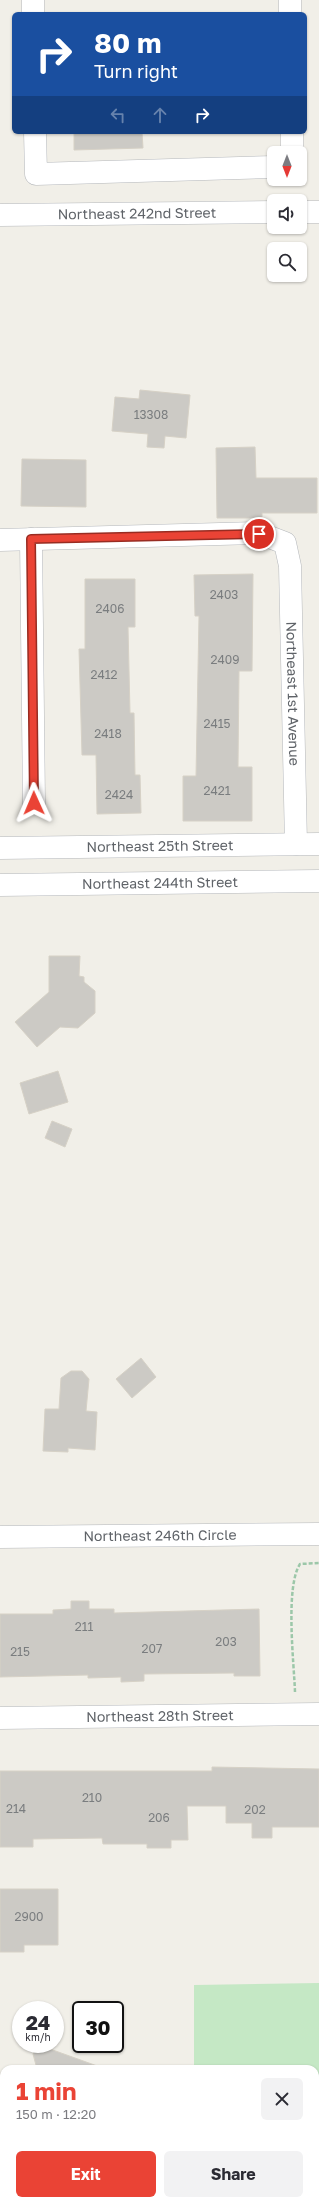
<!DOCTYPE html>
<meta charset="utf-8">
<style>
:root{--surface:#fff;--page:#f2f2f3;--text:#2b2b33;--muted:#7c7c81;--accent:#ea4335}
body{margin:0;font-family:"Golos Text",sans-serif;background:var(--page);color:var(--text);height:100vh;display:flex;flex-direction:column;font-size:15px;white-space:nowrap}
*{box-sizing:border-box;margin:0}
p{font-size:13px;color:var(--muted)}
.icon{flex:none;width:22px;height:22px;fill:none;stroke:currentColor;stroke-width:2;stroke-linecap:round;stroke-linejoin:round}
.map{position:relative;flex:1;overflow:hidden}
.drawer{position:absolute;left:0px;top:2065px;width:319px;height:140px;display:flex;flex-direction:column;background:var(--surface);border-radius:12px 12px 0 0;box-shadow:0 1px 3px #0004}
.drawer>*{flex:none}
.guide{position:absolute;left:12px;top:12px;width:295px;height:122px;border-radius:6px;box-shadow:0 1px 3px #0004;background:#1a4fa0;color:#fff;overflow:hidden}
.needle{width:26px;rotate:180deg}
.buttons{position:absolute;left:267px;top:146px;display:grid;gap:8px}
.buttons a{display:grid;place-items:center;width:40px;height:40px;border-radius:6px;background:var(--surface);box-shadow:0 1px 3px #0004;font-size:20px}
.speed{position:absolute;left:12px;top:2001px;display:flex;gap:8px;font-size:20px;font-weight:700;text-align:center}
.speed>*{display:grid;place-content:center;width:52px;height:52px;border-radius:50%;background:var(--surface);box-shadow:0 1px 3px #0004;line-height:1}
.speed small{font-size:10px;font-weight:400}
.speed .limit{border:2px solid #111;border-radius:6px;background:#fff;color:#111}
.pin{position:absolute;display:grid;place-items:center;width:34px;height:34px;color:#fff;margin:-17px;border:2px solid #fff;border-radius:50%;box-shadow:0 1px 4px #0007}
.me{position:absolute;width:44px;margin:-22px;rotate:359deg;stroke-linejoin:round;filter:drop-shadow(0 0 3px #0008)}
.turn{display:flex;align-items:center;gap:14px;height:84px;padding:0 16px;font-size:18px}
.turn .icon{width:52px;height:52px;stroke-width:2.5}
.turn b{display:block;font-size:28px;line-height:34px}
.lanes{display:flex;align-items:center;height:38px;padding:0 16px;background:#0003;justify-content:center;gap:20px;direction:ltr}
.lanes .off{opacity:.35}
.round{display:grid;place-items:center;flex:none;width:42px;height:42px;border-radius:6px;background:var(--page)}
.overview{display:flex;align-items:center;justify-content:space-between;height:68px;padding:0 16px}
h1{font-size:24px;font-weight:700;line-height:30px;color:var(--accent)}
.action{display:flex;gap:8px;margin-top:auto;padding:8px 16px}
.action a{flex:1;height:46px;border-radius:6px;background:var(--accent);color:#fff;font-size:16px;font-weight:700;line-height:46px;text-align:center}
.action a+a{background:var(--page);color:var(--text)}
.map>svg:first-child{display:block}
</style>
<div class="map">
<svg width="319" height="2205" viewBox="0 0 319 2205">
<rect width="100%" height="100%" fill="#f1efe8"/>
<!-- green -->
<path fill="#c5e8c5" d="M319,1983V2205H194V2201H315V2069H194V1985Z"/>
<!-- building -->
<path fill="#cccac5" stroke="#d6d1c6" d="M74,132H142L143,148L74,150Z
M140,390L190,395L186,438L165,436L164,448L147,447L148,434L112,431L115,397L139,399Z
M255,447L256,478H317V513H262V518H217L216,448Z
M22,459L86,460V507L21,506Z
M253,574L252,671H239L238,767H252V821H183V776H196L199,616H195L194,575Z
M85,579H135V627H128L130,713H134L135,775H140L141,813L97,814L96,755H82L79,649H85Z
M49,956H80L79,976L84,977V982L95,991V1013L78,1028L60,1027L37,1047L15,1022L49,992Z
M58,1071L68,1102L29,1114L20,1083Z
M52,1121L72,1129L65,1147L45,1138Z
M141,1358L156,1377L132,1398L116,1379Z
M71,1371H82L89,1379L86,1411L97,1412L95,1450L68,1448V1452L43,1451L45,1409H59L61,1378Z
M71,1601H89V1609H114V1613L259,1609L260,1676H234V1673L144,1674V1681L121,1682V1677L88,1678V1675L0,1677V1614H53V1610L71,1609Z
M212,1767L319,1769V1827H272V1838H252V1823H226V1806H187L188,1840H171V1848H147V1844H103L102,1838L33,1839V1847H0V1771H212Z
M0,1889H58V1945H24V1952H0Z
M42,2044H48L50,2049L100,2067L99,2069H37L33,2054L36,2047Z"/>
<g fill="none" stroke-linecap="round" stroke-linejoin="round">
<defs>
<g id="minor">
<path d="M33,0V14"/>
<path d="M290,0V14"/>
<path d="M35,132L36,174L274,167"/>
<path d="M292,132V153"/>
<path d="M300,212H319"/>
<path id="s1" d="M0,215L274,212"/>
<path d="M31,539L34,803"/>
<path id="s2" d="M0,540L259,533L285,543L290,566L296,844"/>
<path id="s3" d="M0,848L319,844"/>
<path id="s4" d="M0,885L319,881"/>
<path id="s5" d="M0,1537L319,1534"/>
<path id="s6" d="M0,1718L319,1714"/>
</g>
</defs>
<!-- minor casing -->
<use href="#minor" stroke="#b5b8bc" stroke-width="23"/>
<!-- path -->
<path stroke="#9cc7a9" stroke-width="2.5" stroke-dasharray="4 2" stroke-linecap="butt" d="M295,1692C294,1663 285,1587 300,1564L319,1563"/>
<!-- minor -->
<use href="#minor" stroke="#fff" stroke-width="22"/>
</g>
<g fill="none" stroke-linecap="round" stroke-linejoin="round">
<defs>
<path id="route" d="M34,803L31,539L259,534"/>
</defs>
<!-- route casing -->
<use href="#route" stroke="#982c22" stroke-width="10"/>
<!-- route -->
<use href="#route" stroke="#ea4335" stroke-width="7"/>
</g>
<g text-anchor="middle" stroke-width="3" stroke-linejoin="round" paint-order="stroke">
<!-- number labels -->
<g font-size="12" fill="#7a7d7f">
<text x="151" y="419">13308</text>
<text x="224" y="599">2403</text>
<text x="110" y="613">2406</text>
<text x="225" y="664">2409</text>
<text x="104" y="679">2412</text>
<text x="217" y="728">2415</text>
<text x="108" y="738">2418</text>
<text x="217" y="795">2421</text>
<text x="119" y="799">2424</text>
<text x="84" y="1631">211</text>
<text x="226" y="1646">203</text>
<text x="152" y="1653">207</text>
<text x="20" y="1656">215</text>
<text x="92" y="1802">210</text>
<text x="16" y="1813">214</text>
<text x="255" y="1814">202</text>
<text x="159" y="1822">206</text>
<text x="29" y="1921">2900</text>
</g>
<!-- street labels -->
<g font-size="14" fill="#5f6368" stroke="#fff">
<text dy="5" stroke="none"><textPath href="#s1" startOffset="137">Northeast 242nd Street</textPath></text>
<text dy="5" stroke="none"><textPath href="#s2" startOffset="438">Northeast 1st Avenue</textPath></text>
<text dy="5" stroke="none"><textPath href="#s3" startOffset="160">Northeast 25th Street</textPath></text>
<text dy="5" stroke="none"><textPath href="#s4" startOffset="160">Northeast 244th Street</textPath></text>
<text dy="5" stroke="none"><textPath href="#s5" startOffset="160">Northeast 246th Circle</textPath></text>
<text dy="5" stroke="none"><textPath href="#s6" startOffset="160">Northeast 28th Street</textPath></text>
</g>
</g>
</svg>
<div class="buttons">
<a><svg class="needle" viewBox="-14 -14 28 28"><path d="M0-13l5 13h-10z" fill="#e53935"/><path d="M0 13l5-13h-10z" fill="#7c7c81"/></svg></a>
<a><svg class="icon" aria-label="sound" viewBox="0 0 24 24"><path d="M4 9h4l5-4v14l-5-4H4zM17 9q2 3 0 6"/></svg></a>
<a><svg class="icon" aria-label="search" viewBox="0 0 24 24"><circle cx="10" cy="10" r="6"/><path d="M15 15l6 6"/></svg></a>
</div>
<div class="speed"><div>24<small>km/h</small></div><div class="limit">30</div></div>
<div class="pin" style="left:259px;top:534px;background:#d93025"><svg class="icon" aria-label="arrive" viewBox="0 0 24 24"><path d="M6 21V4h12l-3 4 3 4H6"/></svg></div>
<svg class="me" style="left:34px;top:803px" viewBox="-20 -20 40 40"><path d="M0-17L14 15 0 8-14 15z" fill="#ea4335" stroke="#fff" stroke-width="4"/></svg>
<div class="guide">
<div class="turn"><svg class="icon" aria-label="right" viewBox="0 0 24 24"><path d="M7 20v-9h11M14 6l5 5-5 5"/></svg><div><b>80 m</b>Turn right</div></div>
<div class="lanes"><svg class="icon off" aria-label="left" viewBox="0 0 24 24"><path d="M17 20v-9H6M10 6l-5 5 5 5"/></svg><svg class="icon off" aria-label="ahead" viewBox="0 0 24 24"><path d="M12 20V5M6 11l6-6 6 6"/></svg><svg class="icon" aria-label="right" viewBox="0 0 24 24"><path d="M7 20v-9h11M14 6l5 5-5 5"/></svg></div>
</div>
<section class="drawer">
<div class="overview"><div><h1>1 min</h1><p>150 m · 12:20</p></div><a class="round"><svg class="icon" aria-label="close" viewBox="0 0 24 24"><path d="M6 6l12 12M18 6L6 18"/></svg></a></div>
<div class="action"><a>Exit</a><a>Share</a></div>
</section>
</div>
